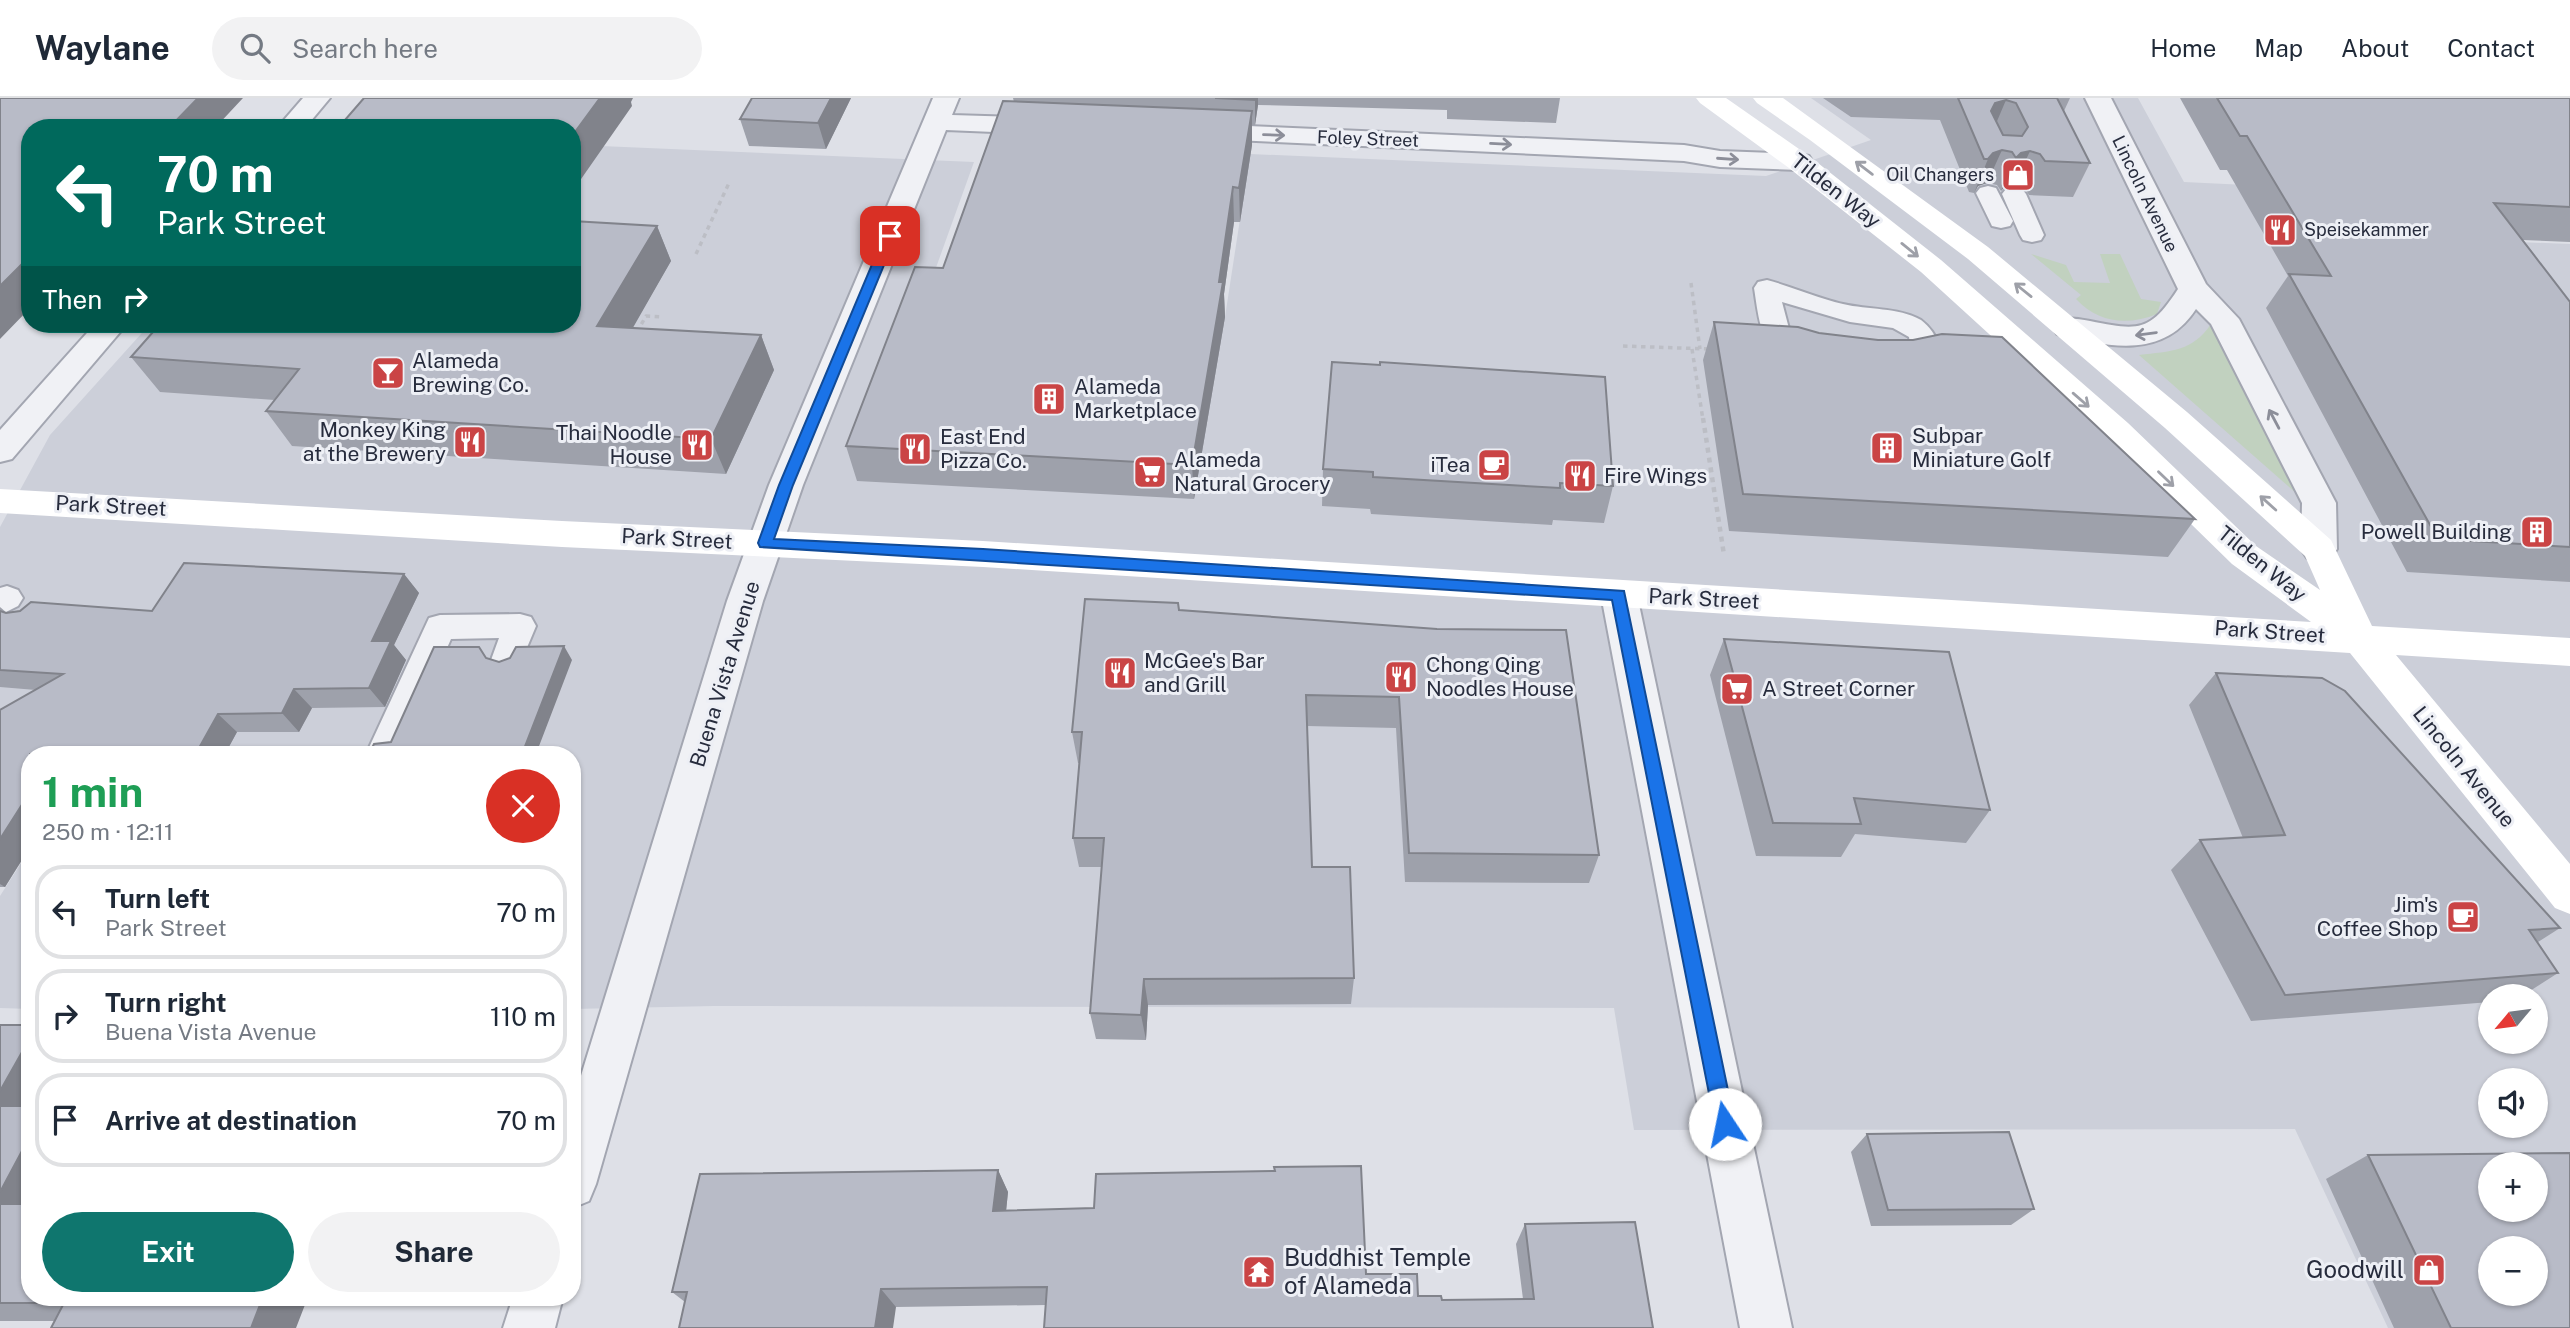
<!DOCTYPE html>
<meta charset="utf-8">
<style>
:root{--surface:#fff;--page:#f2f2f3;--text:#1f2937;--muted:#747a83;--line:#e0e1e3;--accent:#0f766e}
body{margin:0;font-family:"Public Sans",sans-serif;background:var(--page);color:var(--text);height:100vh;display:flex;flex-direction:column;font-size:26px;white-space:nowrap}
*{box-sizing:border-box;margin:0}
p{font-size:23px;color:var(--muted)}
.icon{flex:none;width:38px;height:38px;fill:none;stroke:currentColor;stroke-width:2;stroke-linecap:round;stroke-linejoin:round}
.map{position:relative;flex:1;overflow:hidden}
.drawer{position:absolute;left:21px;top:648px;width:560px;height:560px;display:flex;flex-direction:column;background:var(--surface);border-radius:28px;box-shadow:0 2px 5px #0004}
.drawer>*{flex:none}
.banner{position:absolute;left:21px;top:21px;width:560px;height:214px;border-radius:28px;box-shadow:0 2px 5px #0004;background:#00695c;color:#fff;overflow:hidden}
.needle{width:46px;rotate:241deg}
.buttons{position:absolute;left:2478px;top:886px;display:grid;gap:14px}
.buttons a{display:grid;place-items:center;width:70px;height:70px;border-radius:50%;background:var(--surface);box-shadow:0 2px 5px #0004;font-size:35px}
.pin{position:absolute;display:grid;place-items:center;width:60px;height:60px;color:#fff;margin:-30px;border-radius:14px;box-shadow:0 4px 10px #0006}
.me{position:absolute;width:77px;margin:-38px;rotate:349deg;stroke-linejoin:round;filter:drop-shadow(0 0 5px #0008)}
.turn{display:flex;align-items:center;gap:24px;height:147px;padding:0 21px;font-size:32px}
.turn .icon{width:91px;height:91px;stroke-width:2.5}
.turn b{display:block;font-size:49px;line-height:60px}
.then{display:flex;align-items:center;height:66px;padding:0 21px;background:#0003;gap:14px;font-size:26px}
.round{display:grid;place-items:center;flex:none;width:74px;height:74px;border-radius:37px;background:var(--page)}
.head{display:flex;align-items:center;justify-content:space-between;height:119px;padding:0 21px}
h1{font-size:42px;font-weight:700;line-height:52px;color:#1e9e55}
.primary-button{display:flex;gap:14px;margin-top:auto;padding:14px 21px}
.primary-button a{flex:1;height:80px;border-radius:42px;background:var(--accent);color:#fff;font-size:28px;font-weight:700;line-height:80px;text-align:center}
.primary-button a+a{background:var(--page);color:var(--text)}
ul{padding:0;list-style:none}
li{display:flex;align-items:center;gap:21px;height:94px;margin:0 14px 10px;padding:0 7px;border:4px solid var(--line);border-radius:28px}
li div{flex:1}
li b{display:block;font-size:26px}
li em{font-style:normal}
header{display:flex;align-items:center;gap:42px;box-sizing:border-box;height:98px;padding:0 35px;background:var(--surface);border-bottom:2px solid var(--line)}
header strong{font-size:33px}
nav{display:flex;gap:38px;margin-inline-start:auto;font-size:24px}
.search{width:490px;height:63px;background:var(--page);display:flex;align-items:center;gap:18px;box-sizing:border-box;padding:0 24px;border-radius:38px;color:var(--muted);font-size:26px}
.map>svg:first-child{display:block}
</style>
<header>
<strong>Waylane</strong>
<div class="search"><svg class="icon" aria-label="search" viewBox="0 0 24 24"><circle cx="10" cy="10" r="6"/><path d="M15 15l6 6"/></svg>Search here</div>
<nav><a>Home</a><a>Map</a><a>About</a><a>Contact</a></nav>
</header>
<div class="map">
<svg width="2570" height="1230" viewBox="0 0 2570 1230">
<rect width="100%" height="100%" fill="#dee0e7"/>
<!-- built -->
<path fill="#cccfd9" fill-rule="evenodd" d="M1811,0H2138L2184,84L2435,96L2470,142L2570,146V1230H2388L2295,1031L1634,1032L1614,910L714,908L572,911V656H30L0,743V429L50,337L150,226H572V94L601,48L974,64L924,203L1225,219L1250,56L1766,78L1871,42ZM2490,898H2536V943H2490ZM2490,982H2536V1027H2490ZM2490,1066H2536V1111H2490ZM2490,1150H2536V1195H2490Z
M30,751V911L0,910V798Z"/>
<!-- green -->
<path fill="#c1d1bf" d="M2031,156L2066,167L2074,184L2110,185L2100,156H2120L2141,201L2161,204L2157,216C2128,228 2098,225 2076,201L2081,197Z
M2211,226L2297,396L2139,257C2171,253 2192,254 2211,226Z"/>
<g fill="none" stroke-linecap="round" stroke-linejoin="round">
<defs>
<path id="lane" d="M1988,88L1996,90L2013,123L2010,128L2001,130L1992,128L1976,95L1980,90Z
M2014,89L2022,91L2026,96L2044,137L2041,142L2032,144L2023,142L2020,137L2002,96L2006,91Z
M1767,182C1793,189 1817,200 1843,206C1868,212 1898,209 1921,222C1929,228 1937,238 1938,248C1940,265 1923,275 1907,277C1887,281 1797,274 1782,263C1760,246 1758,215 1754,190L1758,184ZM1782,204L1850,224L1893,230L1909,239L1911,254L1901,260L1808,255L1792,242Z
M7,488L18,492L23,500L18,508L0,517V490Z
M520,516L531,519L536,528L518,571L507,575L496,571L491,562L499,540L451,541L400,656H366L429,520L440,517Z"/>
<path id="street" d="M303,0H330L305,30H277Z
M933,0H959L952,17L1046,20L1055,22L1059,28L1055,34L1046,36L946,32L803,387L763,503L596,1086L589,1103L572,1110V1007L727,503L769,387Z
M2085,0H2111L2206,186L2239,221L2336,405L2337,451L2331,460L2319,464L2307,460L2301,451L2302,405L2211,226L2196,211C2163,262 2108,249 2057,236L2053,229L2057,222C2069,219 2078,221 2090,223C2139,233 2150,234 2178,191Z
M1201,26L1684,47L1720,53L1799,56L1809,58L1813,64L1809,70L1799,72L1720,69L1684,63L1192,40L1188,34L1192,28Z
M95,226H127L12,361L0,364V332Z
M1619,484L1632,487L1637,497L1792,1230H1740L1601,497L1606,487Z
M513,1199H563L555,1230H503Z"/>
</defs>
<!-- lane casing -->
<use href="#lane" stroke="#a3a6b1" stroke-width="4"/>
<!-- street casing -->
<use href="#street" stroke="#a3a6b1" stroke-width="4"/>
<!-- path-far1 -->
<path stroke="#bcbec5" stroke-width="3.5" stroke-dasharray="4.5 4.5" stroke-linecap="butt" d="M696,156L729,85
M1691,185L1700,251
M637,234L646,218L663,219
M1623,248L1709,251
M1692,251L1703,322"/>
<!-- path -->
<path stroke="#bcbec5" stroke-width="4.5" stroke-dasharray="5 5" stroke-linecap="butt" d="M1703,320L1724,457"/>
<!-- lane -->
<use href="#lane" fill="#f0f1f5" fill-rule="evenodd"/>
<!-- street -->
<use href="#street" fill="#f0f1f5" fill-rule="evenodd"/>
<!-- secondary -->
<path fill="#fff" fill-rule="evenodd" d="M1696,0H1726L1809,58L1941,162L2128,325L2256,448L2320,492L2305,458L2165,330L1968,161L1810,42L1757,5L1753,0H1783L1988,149L2187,314L2331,442L2372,528L2570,540V568L2396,557L2570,766V816L2555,810L2350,555L983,469L562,449L0,415V391L562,423L983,443L2311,524L2232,466L2104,341L1921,174L1789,70L1700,5Z"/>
</g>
<!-- wall -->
<path fill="#9ea1ab" d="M851,0L826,51L749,48L740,21Z
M1013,0H1560L1556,25L1447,21V12L1258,7L1255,27H1252V47L1240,124H1234L1224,196L1225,219L1194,401L857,383L846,348L943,170L1014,4Z
M1823,0H2070L2064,13L2090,65L2073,99L2029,97L2024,89L2015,86L2005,88L2001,93L1997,87L1987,85L1978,88L1974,95L1969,94L1940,22L1851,19Z
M2180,0H2570V144L2523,142L2570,204V484L2407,474L2266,210L2288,178L2227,72H2220Z
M657,128L671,163L632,230L761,237L774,272L726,376L292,348L266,313L275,302L160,294L131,259Z
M1714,224L2195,421L2168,459L1729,433L1703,262Z
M1323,371L1613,388L1604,425L1553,422L1552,427L1371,416L1370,411L1322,408Z
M404,476L419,495L394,547L406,562L385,609L312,610L299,634H237L225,656H30V749L5,789H0V612L36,592L0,589V509L7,515L152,513Z
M1179,512L1437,531L1599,757L1589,785L1405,784L1396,630L1307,628L1312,769L1354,880L1351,906L1148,907L1146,942L1096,941L1090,915L1102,769H1079L1073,740L1079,665H1078L1072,634Z
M1724,541L1990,712L1966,745L1855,736L1841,759L1756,758L1710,577Z
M2216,575L2560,830L2538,844L2558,875L2522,898H2490V904L2251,923L2171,772L2200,742L2243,740L2189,607Z
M0,927H30V1004L28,1008L29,1106L308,1199L55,1223H0Z
M1867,1036L2034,1111L2011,1127L1871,1128L1851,1054Z
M2368,1057L2570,1230H2394L2326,1081Z
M998,1072L1008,1094L1006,1113L1366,1176L1418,1198L1442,1202L1523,1201L1516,1146L1525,1126L1653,1230L1046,1207L896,1209L685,1204L672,1194Z"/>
<!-- shaded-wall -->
<path fill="#81838b" d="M198,0H243L215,30H169Z
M600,0H633L631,4L632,8L572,94V38Z
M831,0H851L826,51L818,25Z
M1255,0H1258V7L1255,27Z
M2006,2L1992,35L1981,38L1977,46L1995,5Z
M1252,13V47L1240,124L1239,90Z
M2002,52L1987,85L1978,88L1974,95L1988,61L1993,55Z
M2030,53L2015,86L2005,88L2001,93L2016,60L2021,55Z
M1233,89L1234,124L1224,196L1225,219L1194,401L1192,367Z
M657,128L671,163L614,263L597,228Z
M30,158V210L0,241V188Z
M761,237L774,272L726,376L711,341Z
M404,476L419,495L394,547L406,562L385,609L369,590L372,543Z
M564,548L572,562L536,656H522Z
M294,591L312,610L299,634L282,615Z
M218,616L237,634L225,656H206L199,650Z
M57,650L65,656H54Z
M30,694V749L5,789L0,786V741Z
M1144,881L1148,907L1146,942L1141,917Z
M30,940V1004L20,1023L0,1012V993Z
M30,1038V1105L22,1119L0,1109V1094Z
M998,1072L1008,1094L1004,1133L993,1113Z
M881,1191L896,1209L893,1230H875Z
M263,1199H308L296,1230H251Z"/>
<!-- building -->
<path fill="#b8bbc7" stroke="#81838b" stroke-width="2" fill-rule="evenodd" d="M0,0H198L169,30H30V158L0,188Z
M364,0H600L572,38V30H338Z
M752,0H831L818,25L740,21Z
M1215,0H1255V2Z
M1958,0H2057L2090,65L2045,63L2040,56L2030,53L2021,55L2016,60L2012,54L2002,52L1993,55L1988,61H1984ZM2006,2L2016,5L2028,29L2022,38L2003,37L1991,13L1995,5Z
M2217,0H2570V109L2494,105L2570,204V449L2438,441L2289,176L2331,178L2247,38H2240Z
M1003,3L1252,13L1239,90L1233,89L1219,184H1223L1192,367L846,348L915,169L943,170Z
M572,123L657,128L597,228L761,237L711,341L266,313L299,271L131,259L160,226H572Z
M1714,224L1798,229L1819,235L1878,242H1913L1942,236L2002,239L2195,421L1743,396Z
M1332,264L1380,267V264L1605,279L1613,388L1560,385V390L1373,379V374L1323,371Z
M184,465L404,476L372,543H391L369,590L294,591L282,615L218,616L199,650H57L54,656H30V694L0,741V612L63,576L0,572V513L6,515L20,513L31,504L152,513Z
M1085,501L1178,505L1179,512L1437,531L1566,532L1599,757L1409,755L1399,599L1306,597L1312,769H1350L1354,880L1144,881L1141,917L1090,915L1104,740H1073L1082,634H1072Z
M1724,541L1949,554L1990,712L1854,700L1861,726L1773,725Z
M564,548L522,656H369L374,646L391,644L434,549H479L486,560L499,564L510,560L516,549Z
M2216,575L2322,580L2345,593L2560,830L2529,832L2558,875L2285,897L2200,742L2285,737Z
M0,927H30V940L0,993Z
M0,1008H30V1038L0,1094Z
M2009,1034L2034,1111L1888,1112L1867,1036Z
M2570,1055V1230H2451L2368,1057ZM2490,1066H2536V1111H2490ZM2490,1150H2536V1195H2490Z
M1361,1068L1366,1176H1417L1418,1198H1441L1442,1202L1534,1201L1525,1126L1635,1124L1653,1230H1044L1047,1189L881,1191L875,1230H679L687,1194H672L700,1076L998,1072L993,1113L1094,1110L1096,1076L1275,1073L1274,1069Z
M0,1106H30V1199H263L251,1230H51L64,1205H0Z"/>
<!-- one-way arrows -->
<defs><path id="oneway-shaft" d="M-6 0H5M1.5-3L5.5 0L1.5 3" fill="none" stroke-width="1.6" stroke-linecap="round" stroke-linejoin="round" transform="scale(1.75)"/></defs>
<g stroke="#8c8e99">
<use href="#oneway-shaft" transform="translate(1274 37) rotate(2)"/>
<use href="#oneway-shaft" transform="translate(1501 46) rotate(3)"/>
<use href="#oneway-shaft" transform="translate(1728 61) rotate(4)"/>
<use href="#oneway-shaft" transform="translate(2146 236) rotate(172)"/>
<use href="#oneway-shaft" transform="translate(2274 321) rotate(-118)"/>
</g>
<g stroke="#9ea0a8">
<use href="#oneway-shaft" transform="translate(1864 70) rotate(-143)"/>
<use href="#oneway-shaft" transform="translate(1910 152) rotate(39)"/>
<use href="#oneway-shaft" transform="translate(2023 192) rotate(-141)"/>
<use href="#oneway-shaft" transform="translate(2081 302) rotate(41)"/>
<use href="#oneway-shaft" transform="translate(2166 381) rotate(44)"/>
<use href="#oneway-shaft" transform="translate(2268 405) rotate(-138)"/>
</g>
<!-- route -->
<path fill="#1a73e8" stroke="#114b97" stroke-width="2" d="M890,134L896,138L793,387L774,441L983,451L1624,493L1735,1026L1732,1033L1725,1035L1718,1033L1715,1026L1612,502L760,449L758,445L779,387L884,138Z"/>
<!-- icons -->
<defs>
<symbol id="shop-square" viewBox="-11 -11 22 22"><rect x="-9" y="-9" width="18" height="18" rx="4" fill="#ca4445" stroke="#edeff5"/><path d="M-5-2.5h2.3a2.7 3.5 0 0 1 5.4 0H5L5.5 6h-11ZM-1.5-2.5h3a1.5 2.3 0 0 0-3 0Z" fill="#fff"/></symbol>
<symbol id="restaurant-square" viewBox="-11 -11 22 22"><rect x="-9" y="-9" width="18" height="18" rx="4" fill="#ca4445" stroke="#edeff5"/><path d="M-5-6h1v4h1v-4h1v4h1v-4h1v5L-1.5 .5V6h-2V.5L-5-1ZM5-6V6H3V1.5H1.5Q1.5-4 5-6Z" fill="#fff"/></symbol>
<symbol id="bar-square" viewBox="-11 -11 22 22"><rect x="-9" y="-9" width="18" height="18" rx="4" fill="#ca4445" stroke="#edeff5"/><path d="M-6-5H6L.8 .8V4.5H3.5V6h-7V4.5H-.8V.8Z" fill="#fff"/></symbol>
<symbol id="building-square" viewBox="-11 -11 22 22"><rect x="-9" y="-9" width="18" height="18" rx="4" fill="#ca4445" stroke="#edeff5"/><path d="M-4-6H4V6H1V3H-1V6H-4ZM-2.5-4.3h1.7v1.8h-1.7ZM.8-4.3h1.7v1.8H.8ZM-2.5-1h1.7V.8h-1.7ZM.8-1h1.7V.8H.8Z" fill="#fff"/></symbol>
<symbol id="cafe-square" viewBox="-11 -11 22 22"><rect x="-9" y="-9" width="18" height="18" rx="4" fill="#ca4445" stroke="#edeff5"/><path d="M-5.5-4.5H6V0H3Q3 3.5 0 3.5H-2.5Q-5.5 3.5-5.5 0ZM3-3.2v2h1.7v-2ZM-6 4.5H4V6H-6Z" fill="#fff"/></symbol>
<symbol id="supermarket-square" viewBox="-11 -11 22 22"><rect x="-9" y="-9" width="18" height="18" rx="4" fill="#ca4445" stroke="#edeff5"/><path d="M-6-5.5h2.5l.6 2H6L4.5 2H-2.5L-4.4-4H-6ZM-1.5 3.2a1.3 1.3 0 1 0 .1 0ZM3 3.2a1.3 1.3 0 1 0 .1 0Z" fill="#fff"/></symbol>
<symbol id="temple-square" viewBox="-11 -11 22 22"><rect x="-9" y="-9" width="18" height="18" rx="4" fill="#ca4445" stroke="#edeff5"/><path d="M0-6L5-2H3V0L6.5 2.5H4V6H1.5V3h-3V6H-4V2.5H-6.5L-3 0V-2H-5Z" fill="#fff"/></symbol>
</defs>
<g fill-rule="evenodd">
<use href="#shop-square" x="1999" y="58" width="38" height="38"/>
<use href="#restaurant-square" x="2261" y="113" width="38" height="38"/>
<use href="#bar-square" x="369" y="256" width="38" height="38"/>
<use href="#building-square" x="1030" y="282" width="38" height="38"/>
<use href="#restaurant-square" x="451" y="325" width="38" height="38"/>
<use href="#restaurant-square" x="678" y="328" width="38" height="38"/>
<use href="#building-square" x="1868" y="331" width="38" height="38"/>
<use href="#restaurant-square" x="896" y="332" width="38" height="38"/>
<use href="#cafe-square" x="1475" y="348" width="38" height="38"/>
<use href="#supermarket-square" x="1131" y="355" width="38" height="38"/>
<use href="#restaurant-square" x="1561" y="359" width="38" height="38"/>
<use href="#building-square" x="2518" y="415" width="38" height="38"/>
<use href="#restaurant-square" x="1101" y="556" width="38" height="38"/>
<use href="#restaurant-square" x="1382" y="560" width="38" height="38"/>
<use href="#supermarket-square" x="1718" y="572" width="38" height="38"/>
<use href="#cafe-square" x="2444" y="800" width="38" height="38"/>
<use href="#shop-square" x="2410" y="1153" width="38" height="38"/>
<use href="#temple-square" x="1240" y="1155" width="38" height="38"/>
</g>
<g text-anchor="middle" stroke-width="6" stroke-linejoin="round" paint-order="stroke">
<!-- far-street labels -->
<g font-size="18" fill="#272c3d" stroke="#edeff5">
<text transform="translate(1368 41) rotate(2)" y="6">Foley Street</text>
<text transform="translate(2145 96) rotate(64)" y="6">Lincoln Avenue</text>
</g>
<!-- far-poi labels -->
<g font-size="18" fill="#272c3d" stroke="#edeff5" text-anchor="end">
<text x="1994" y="83">Oil Changers</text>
<text x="2304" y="138" text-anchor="start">Speisekammer</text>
</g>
<!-- street labels -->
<g font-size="21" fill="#272c3d" stroke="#edeff5">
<text transform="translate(1836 93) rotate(38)" y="7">Tilden Way</text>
<text transform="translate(111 408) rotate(3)" y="7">Park Street</text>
<text transform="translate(677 441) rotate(3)" y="7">Park Street</text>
<text transform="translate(2262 466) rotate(39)" y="7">Tilden Way</text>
<text transform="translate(1704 501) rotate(3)" y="7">Park Street</text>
<text transform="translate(2270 534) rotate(4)" y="7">Park Street</text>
<text transform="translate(725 576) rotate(-73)" y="7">Buena Vista Avenue</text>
<text transform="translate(2464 669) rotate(51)" y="7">Lincoln Avenue</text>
</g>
<!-- poi labels -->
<g font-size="21" fill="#272c3d" stroke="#edeff5" text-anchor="start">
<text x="412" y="270">Alameda<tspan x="412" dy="24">Brewing Co.</tspan></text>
<text x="1074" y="296">Alameda<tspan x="1074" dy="24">Marketplace</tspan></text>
<text x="446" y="339" text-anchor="end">Monkey King<tspan x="446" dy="24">at the Brewery</tspan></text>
<text x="672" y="342" text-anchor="end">Thai Noodle<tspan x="672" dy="24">House</tspan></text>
<text x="1912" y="345">Subpar<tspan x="1912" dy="24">Miniature Golf</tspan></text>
<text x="940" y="346">East End<tspan x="940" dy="24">Pizza Co.</tspan></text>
<text x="1174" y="369">Alameda<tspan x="1174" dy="24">Natural Grocery</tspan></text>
<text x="1470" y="374" text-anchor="end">iTea</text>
<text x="1604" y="385">Fire Wings</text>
<text x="2512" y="441" text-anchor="end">Powell Building</text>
<text x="1144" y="570">McGee's Bar<tspan x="1144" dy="24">and Grill</tspan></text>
<text x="1426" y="574">Chong Qing<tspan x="1426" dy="24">Noodles House</tspan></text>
<text x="1762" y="598">A Street Corner</text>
<text x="2438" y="814" text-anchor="end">Jim's<tspan x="2438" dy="24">Coffee Shop</tspan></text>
</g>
<!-- near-poi labels -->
<g font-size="24" fill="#272c3d" stroke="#edeff5" text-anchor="start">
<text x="1284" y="1168">Buddhist Temple<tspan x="1284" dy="28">of Alameda</tspan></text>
<text x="2404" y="1180" text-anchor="end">Goodwill</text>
</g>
</g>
</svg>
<div class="buttons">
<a><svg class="needle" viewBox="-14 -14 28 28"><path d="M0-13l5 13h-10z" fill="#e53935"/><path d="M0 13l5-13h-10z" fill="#747a83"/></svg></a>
<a><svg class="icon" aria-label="sound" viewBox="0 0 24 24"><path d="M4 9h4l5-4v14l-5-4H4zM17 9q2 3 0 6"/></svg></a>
<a>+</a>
<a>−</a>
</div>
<div class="pin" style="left:890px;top:138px;background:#d93025"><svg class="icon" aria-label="arrive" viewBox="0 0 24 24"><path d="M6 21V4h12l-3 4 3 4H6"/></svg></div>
<svg class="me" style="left:1725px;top:1026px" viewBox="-20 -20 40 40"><circle r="19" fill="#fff"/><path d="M0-13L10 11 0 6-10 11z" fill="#1a73e8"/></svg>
<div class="banner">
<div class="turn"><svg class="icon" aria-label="left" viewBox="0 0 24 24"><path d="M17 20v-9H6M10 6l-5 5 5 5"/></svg><div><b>70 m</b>Park Street</div></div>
<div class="then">Then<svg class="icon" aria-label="right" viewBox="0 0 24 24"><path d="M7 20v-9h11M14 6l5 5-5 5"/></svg></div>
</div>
<section class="drawer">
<div class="head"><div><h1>1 min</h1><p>250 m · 12:11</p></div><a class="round" style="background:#d93025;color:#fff"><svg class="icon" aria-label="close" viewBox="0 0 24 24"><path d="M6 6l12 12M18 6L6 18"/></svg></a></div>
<ul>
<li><svg class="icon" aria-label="left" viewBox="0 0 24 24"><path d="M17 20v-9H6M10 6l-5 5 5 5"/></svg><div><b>Turn left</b><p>Park Street</p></div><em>70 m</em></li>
<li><svg class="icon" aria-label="right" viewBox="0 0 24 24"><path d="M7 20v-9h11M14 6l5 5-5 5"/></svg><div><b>Turn right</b><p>Buena Vista Avenue</p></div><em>110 m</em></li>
<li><svg class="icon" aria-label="arrive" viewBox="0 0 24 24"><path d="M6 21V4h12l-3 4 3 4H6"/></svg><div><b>Arrive at destination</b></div><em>70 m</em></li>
</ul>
<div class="primary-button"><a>Exit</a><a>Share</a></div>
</section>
</div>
